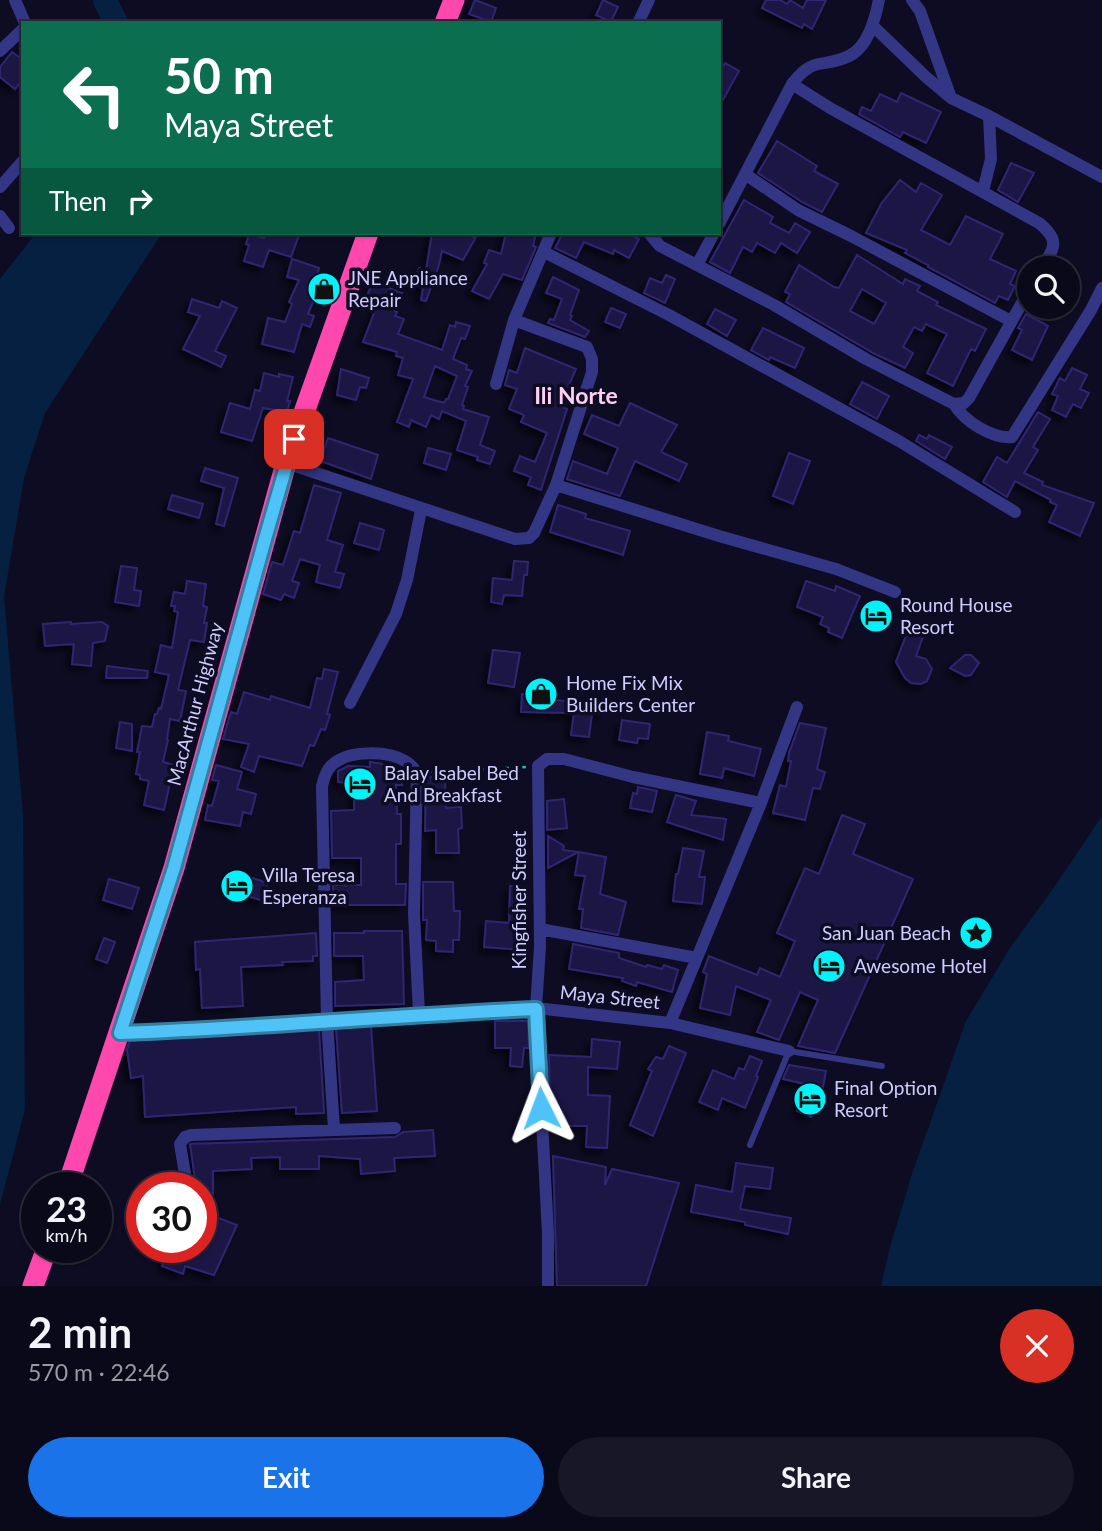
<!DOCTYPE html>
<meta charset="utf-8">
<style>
:root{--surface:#0a091a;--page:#181727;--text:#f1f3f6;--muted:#999aa2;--line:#2a2a39;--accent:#1a73e8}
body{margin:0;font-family:Lato,sans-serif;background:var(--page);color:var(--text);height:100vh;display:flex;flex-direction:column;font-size:26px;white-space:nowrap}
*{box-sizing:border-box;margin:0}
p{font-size:23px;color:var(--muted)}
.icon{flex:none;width:38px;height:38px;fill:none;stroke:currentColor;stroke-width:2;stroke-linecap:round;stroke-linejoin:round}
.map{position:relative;height:1286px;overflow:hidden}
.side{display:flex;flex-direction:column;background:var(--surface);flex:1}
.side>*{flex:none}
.banner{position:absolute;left:21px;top:21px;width:700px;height:214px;border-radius:0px;box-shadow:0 2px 5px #0004,0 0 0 2px var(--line);background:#0b6e4f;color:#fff;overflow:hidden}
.controls{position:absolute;left:1017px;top:256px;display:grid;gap:14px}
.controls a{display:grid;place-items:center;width:63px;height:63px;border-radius:50%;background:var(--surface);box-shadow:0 2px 5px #0004,0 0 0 2px var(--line);font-size:35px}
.speed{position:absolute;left:21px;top:1172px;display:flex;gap:14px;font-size:35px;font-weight:700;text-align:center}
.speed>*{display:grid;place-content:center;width:91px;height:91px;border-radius:50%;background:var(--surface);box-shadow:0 2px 5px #0004,0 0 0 2px var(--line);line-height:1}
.speed small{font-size:18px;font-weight:400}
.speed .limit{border:10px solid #d22;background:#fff;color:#111}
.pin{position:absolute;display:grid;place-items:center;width:60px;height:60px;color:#fff;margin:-30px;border-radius:14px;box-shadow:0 4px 10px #0006}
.me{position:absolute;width:77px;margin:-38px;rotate:357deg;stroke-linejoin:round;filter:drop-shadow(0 0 5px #0008)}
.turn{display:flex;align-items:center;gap:24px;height:147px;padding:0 28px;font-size:32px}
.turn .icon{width:91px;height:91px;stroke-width:2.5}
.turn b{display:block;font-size:49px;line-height:60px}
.then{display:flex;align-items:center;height:66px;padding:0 28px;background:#0003;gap:14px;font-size:26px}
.round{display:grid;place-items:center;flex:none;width:74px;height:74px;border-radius:37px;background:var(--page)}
.headline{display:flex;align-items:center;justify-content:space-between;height:119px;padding:0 28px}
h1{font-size:42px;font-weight:700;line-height:52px}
.cta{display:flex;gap:14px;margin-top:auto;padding:14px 28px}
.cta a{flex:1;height:80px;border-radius:42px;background:var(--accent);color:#fff;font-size:28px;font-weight:700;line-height:80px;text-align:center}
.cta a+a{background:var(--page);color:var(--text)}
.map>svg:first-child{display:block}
</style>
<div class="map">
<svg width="1102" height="1286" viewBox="0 0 1102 1286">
<defs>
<filter id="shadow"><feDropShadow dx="-5" dy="5" stdDeviation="3.5" flood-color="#0009"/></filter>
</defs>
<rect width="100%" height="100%" fill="#0e0c22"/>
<!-- water -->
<path fill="#052041" d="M36,233H162L45,413L24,478L4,597L23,815L25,1109L0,1205V279Z
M1102,816V1286H881L890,1247L912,1174L966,1021L1010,948L1055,886Z"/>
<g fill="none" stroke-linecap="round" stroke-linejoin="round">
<!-- river -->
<path stroke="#052041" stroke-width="24" d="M105,0L116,23"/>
</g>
<!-- building -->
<path fill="#1c1645" stroke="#2f2672" stroke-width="2" fill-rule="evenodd" filter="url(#shadow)" d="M475,0L496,8L491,22L469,14Z
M603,0L618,7L611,22L596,15Z
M766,0H780L787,4L790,0L803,8L807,0H826L812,29L804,24L802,28L762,8Z
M12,52L23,60V79L15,89L0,77V67Z
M725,63L739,71L719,107V73Z
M901,93L941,112L926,143L903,132L900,137L859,114L862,107L871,111L880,94L897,102Z
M777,141L817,166L814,171L838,184L822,212L802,202L758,173Z
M1011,163L1034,173L1018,202L998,190Z
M900,180L916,192L921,183L942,195L921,230L950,245L966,216L1003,234L990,259L1016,271L1010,284L1015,286L1008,300L999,296L995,303L928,267V265L905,253L907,250L866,233L881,204Z
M744,200L773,217L770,223L789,233L795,223L810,232L797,253L781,243L775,253L757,243L752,252L743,247L730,273L710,262Z
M266,233H293L299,235L291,257L269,250L263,267L244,261L249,245L246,244L249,234L264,238Z
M432,233H475L473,237H476L463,260L442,251L439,265L426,301L421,300L423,288L413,285L419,268L426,270Z
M506,233H536L533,246L536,247L522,280L503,274L489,299L472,291L487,264L484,263L489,250L501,254Z
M563,233H627L639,239L629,258L614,250L613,254L584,242L576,258L555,248Z
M857,255L903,284L905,279L920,286L917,291L938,302L936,305L986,329L975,351L971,349L953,386L927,373L947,334L926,324L922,331L914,327L903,347L913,353L905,368L875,354L786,302L790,294L785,292L799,265L834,287L839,288ZM862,289L886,303L874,324L850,311Z
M292,259L319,268L317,277L323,278L308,314L314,316L310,327L302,324L294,352L262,344L268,318L285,322L292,304L289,302L299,280L287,277Z
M666,275L675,279L665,303L644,293L650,278L662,283Z
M553,277L579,290L570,315L572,316L570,320L589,331L585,337L548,323L550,319L554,320L562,299L546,293Z
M373,282L402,293L395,311L397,312L395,316L404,319L398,334L442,350L450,325L455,327L456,322L470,326L465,339L461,338L453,359L467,365L466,369L472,371L465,386L468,387L462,405L464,406L463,409L489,417L480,445L495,451L490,464L477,460L478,457L457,450L466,421L442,411L439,419L431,415L426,427L411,420L409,427L397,422L413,379L398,375L403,358L396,356L397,352L363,342L379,300V298L368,293ZM435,366L457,376L448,399H446L444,403L424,397Z
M192,299L219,308L222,301L237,308L215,351L226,356L221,367L183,349L200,316L188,312Z
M611,308L626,314L620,328L605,322Z
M715,309L736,320L727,336L707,324Z
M1026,314L1048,326L1032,360L1012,350L1022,330L1018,328Z
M763,328L804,348L795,368L770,357L769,360L751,350Z
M525,348L576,369L560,406L567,409L541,490L528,485L531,477L514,471L520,456L535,462L547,433L521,422L524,415L509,409L517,389L505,385L509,370L517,373Z
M1072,368L1087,375L1080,389L1089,393L1081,408L1073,404L1066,417L1052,410L1058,396L1052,394L1060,378L1065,381Z
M341,369L369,378L366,388L360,387L356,400L337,395Z
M264,373L279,377V374L293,377L287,401H290L287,412L263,408L252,441L221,432L230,403L250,409L255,390L260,391Z
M862,382L889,396L877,419L850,404Z
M630,403L677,425L661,452L687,464L679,481L635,461L620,496L567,479L573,461L607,474L618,448L584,434L592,415L619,426Z
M1038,412L1050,419L1033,447L1038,450L1024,473L1043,482L1042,485L1094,503L1080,536L1049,522L1057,505L1050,502L1051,500L1015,481L1007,497L983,482L997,457L1007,463Z
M919,435L927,439L929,435L952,447L945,459L916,441Z
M328,438L378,455L371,479L320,461Z
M428,448L451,454L446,470L424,463Z
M789,453L810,461L793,504L773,496Z
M205,468L238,478L224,526L216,524L224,488L201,481Z
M314,485L341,493L327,540L343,545L335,572L344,574L340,588L316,582L320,565L300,559L292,581L299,583L294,598L284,594L281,600L263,594L272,562L283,565L294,531L300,533Z
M172,495L203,504L199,518L168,509Z
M558,505L586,514L585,518L630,531L623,555L550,532Z
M360,523L384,530L379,550L354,543Z
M514,561L528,562L527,575H524L522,596L504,595L502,604L491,602L493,578L512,580Z
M121,566L137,568L134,590L141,591L139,606L115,602Z
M187,581L206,584L203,606L207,607L204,623H207L204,642L190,640L178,690L186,691L181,716L179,721L170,719L167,739L168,740L163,762L174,765L164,810L144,805L149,781L140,779V775L136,774L140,752H137L142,726L152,727L155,714H157L159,708L161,709L169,675L155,672L161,645L172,648L178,612L174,611L175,606H171L174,592L185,594Z
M806,581L835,591L836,586L860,596L842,638L828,632L829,628L820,624L823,617L797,607Z
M71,622V624L102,622L108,626L105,641L93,643L91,666L72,664L74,644L45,646L43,624Z
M910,625L925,631L916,656L926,659L932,669L927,681L921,684L911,683L905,678L896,662Z
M493,650L520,653L514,687L488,683Z
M965,655H971L979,663L971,675L965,676L950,668Z
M107,666L148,671L147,678H106Z
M324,669L338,672L327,714L330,715L325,730L321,729L314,746L310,745L302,766L259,756L254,772L241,767L249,744L223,739L231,712L237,714L244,692L270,700L271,696L310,708L317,678L322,679Z
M522,694L557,695V700L603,707L602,714H592L589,737L571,735L574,713L521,712Z
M622,720L650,724L648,739L638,738L637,743L619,740Z
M120,722L132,724V751L116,748Z
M800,723L826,728L817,769L825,772L820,789L813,788L805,820L773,813L780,785L786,787L791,761H788L789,753Z
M707,732L729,736L728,741L761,749L754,776L724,768L722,778L700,774Z
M370,762L390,765V770H402V785H396L397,814H401V844H396V884H406L405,905H333V885H361V858H332L331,811L354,810V783L338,782V771L348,766L370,767Z
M216,765L242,772L237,789L256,794L251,814L243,812L240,826L205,820L208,805L212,806L219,781L212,780Z
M445,776L446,808L461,807L462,828L458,829L459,853H436V830L425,831L426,777Z
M638,787L657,791L652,812L630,808L633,793L637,794Z
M676,795L696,801L691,815L726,819L723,840L667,822Z
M564,799L567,828L547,830V801Z
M842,815L865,824L853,854L913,879L835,1053L798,1046L818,1000L800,992L779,1040L757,1032L771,1000L736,986L730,1015L700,1008L707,974L703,972L709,956L757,975L760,968L780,977L795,941L777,933L805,868L819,874Z
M548,836L564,846L563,850L578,852L548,868Z
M683,848L704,851L699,877H705L702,904L673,901L676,874H678Z
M579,852L606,857L600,894L626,902L618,935L581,928L583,909H579L585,876L575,875Z
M233,872L268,883L263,901L227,889Z
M109,879L139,888L132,909L103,900Z
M423,882H453L454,911H460L459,940H453V952L436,951V941L426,940L427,920H423Z
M510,886L524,887L523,924H526L524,950L484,947L486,921L509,923Z
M364,931H402L404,1004L335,1006V982L364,980L363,956H334V933H364Z
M316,933L317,956H313V961L282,962L283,965L241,967L243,1006L202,1008L200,969L196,970L195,942Z
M104,938L115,942L107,963L96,959Z
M573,944L619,953V958L646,967L647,965L662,969L664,965L678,970L672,992L637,982L636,986L622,981L623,978L569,969Z
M495,1021H528L529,1048H524L522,1067L510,1066L511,1048H495Z
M371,1026L377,1111L342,1113L336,1028Z
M319,1029L324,1113L296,1114V1107L145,1117L143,1076L131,1078L127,1050L130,1041Z
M592,1039L620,1042L617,1069L588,1067V1095L610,1096L607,1148L586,1147L587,1126H551L549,1055L591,1057Z
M669,1046L686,1053L653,1136L630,1125L652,1071L648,1069L656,1057L663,1059Z
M750,1056L762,1061L756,1076L758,1077L745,1108L722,1098L718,1110L699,1102L713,1070L734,1079L739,1068L744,1070Z
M789,1065L826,1071L823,1087L811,1117L797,1111L809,1085L783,1079Z
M433,1130L435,1156L394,1158L395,1171L361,1174L360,1159L319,1156V1169H280V1157L251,1158L252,1169L213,1171V1194L205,1213L237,1225L214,1275L185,1266L183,1274L162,1266L169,1248H201V1188H189L195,1179L190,1144L395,1137L403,1132Z
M553,1156L606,1167L605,1185L612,1169L679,1183L646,1286H557Z
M736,1163L773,1168L770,1189L745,1186L740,1209L791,1218L788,1234L745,1225V1222L691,1212L696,1185L732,1192Z"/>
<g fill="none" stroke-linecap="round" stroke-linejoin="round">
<!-- path -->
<path stroke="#24bba6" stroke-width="2.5" stroke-dasharray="3.5 5" stroke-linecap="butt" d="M429,772L527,767"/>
<!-- lane -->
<path stroke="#333685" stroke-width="6" d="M750,1145L789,1051L882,1066"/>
<!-- street -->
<path stroke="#333685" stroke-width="12" d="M15,0L25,23
M912,0L920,11L951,98
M638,23L649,0
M873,26L926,77L951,98L989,116L1102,177
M0,51L23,29
M792,84L830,108L1039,223C1060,240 1055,247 1042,268
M745,174L798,210L851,236L1011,321
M0,187L23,161
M983,191L991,159L989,116
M0,216L9,228
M719,224L792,84C814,55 822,69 849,56C868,47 875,19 879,0
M649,233L660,246L774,305L866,359L954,404L964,403L969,398L1029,290
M544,252L669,315L899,441L1015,512
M697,265L714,233
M496,384L514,320L551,233
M954,404C964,421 992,439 1012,437L1091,310L1102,288
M286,463L515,539L529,538L534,533L556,485L592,372V359L587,347L514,320
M556,485L719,536L836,569L895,592
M350,703L396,614L407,580L421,510
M540,929L697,958
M670,1023L761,803L797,707
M120,1033L419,1014L536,1008L670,1023L789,1051
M334,1129L327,1020L322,786C324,779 325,772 331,766C346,750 387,750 405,761C410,763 413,768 417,772L414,914L419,1014
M186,1180L180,1144L185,1137L191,1135L395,1128
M548,1286V1233L536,1008L540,947L538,766L547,759H564L633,777L761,803"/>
<!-- highway -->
<path stroke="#ff48ae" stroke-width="21" d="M445,23L454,0
M67,1188L174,868L286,463L368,233
M33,1286L47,1248"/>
</g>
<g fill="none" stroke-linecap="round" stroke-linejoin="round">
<defs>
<path id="route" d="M294,439L265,539L174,868L120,1033C259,1028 397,1015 536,1009L541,1108"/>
</defs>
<!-- route casing -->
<use href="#route" stroke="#337fa1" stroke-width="18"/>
<!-- route -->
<use href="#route" stroke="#4fc3f7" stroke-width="12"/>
</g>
<!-- icons -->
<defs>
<symbol id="shop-disc" viewBox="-11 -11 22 22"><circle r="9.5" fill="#00f3f8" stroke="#0e0c22"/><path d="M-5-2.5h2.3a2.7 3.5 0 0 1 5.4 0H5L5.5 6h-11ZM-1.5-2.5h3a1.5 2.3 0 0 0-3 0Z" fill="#111"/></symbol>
<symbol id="hotel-disc" viewBox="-11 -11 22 22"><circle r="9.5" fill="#00f3f8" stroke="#0e0c22"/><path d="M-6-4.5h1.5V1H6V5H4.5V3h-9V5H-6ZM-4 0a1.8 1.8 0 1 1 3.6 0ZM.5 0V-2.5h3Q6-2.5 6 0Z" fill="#111"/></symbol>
<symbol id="sight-disc" viewBox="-11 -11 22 22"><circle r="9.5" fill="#00f3f8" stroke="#0e0c22"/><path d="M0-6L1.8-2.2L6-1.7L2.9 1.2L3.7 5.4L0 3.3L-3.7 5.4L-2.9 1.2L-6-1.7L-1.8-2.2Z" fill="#111"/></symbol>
</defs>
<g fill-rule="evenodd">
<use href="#shop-disc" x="305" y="270" width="38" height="38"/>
<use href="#hotel-disc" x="857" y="597" width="38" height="38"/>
<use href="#shop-disc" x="522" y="675" width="38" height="38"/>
<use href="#hotel-disc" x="341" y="765" width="38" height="38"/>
<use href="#hotel-disc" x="218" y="867" width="38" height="38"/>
<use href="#sight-disc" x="957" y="914" width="38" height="38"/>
<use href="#hotel-disc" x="810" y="947" width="38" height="38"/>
<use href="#hotel-disc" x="791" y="1080" width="38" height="38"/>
</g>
<g text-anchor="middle" stroke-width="7" stroke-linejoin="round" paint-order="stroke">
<!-- poi labels -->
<g font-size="19" fill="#cecdff" stroke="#0e0c22" text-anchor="start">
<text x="348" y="285">JNE Appliance<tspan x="348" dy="22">Repair</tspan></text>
<text x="900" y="612">Round House<tspan x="900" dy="22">Resort</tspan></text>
<text x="566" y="690">Home Fix Mix<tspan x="566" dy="22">Builders Center</tspan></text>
<text x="384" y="780">Balay Isabel Bed<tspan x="384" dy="22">And Breakfast</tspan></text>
<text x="262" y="882">Villa Teresa<tspan x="262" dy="22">Esperanza</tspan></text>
<text x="951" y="940" text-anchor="end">San Juan Beach</text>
<text x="854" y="973">Awesome Hotel</text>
<text x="834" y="1095">Final Option<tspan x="834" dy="22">Resort</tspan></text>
</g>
<!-- street labels -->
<g font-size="19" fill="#cecdff" stroke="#0e0c22">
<text transform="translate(195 704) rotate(-75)" y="7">MacArthur Highway</text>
<text transform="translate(519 900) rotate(-90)" y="7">Kingfisher Street</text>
<text transform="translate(610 997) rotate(6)" y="7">Maya Street</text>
</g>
<!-- quarter labels -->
<g font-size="23" font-weight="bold" fill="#ffcff1" stroke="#0e0c22">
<text x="576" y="404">Ili Norte</text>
</g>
</g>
</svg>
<div class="controls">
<a><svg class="icon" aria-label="search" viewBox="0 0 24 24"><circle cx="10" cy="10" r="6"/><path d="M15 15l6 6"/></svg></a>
</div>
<div class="speed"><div>23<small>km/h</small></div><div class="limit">30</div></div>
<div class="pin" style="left:294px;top:439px;background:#d93025"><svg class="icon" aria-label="arrive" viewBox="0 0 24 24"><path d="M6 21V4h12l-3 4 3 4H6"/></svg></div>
<svg class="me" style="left:541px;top:1108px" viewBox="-20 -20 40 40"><path d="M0-17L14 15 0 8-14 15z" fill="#4fc3f7" stroke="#fff" stroke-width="4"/></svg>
<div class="banner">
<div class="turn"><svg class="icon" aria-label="left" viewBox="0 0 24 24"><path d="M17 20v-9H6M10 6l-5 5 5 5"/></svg><div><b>50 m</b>Maya Street</div></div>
<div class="then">Then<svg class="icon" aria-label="right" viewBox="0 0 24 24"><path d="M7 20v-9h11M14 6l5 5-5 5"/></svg></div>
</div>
</div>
<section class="side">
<div class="headline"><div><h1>2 min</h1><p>570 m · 22:46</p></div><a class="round" style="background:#d93025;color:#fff"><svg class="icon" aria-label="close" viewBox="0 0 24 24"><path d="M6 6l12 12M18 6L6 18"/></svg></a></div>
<div class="cta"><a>Exit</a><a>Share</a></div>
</section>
